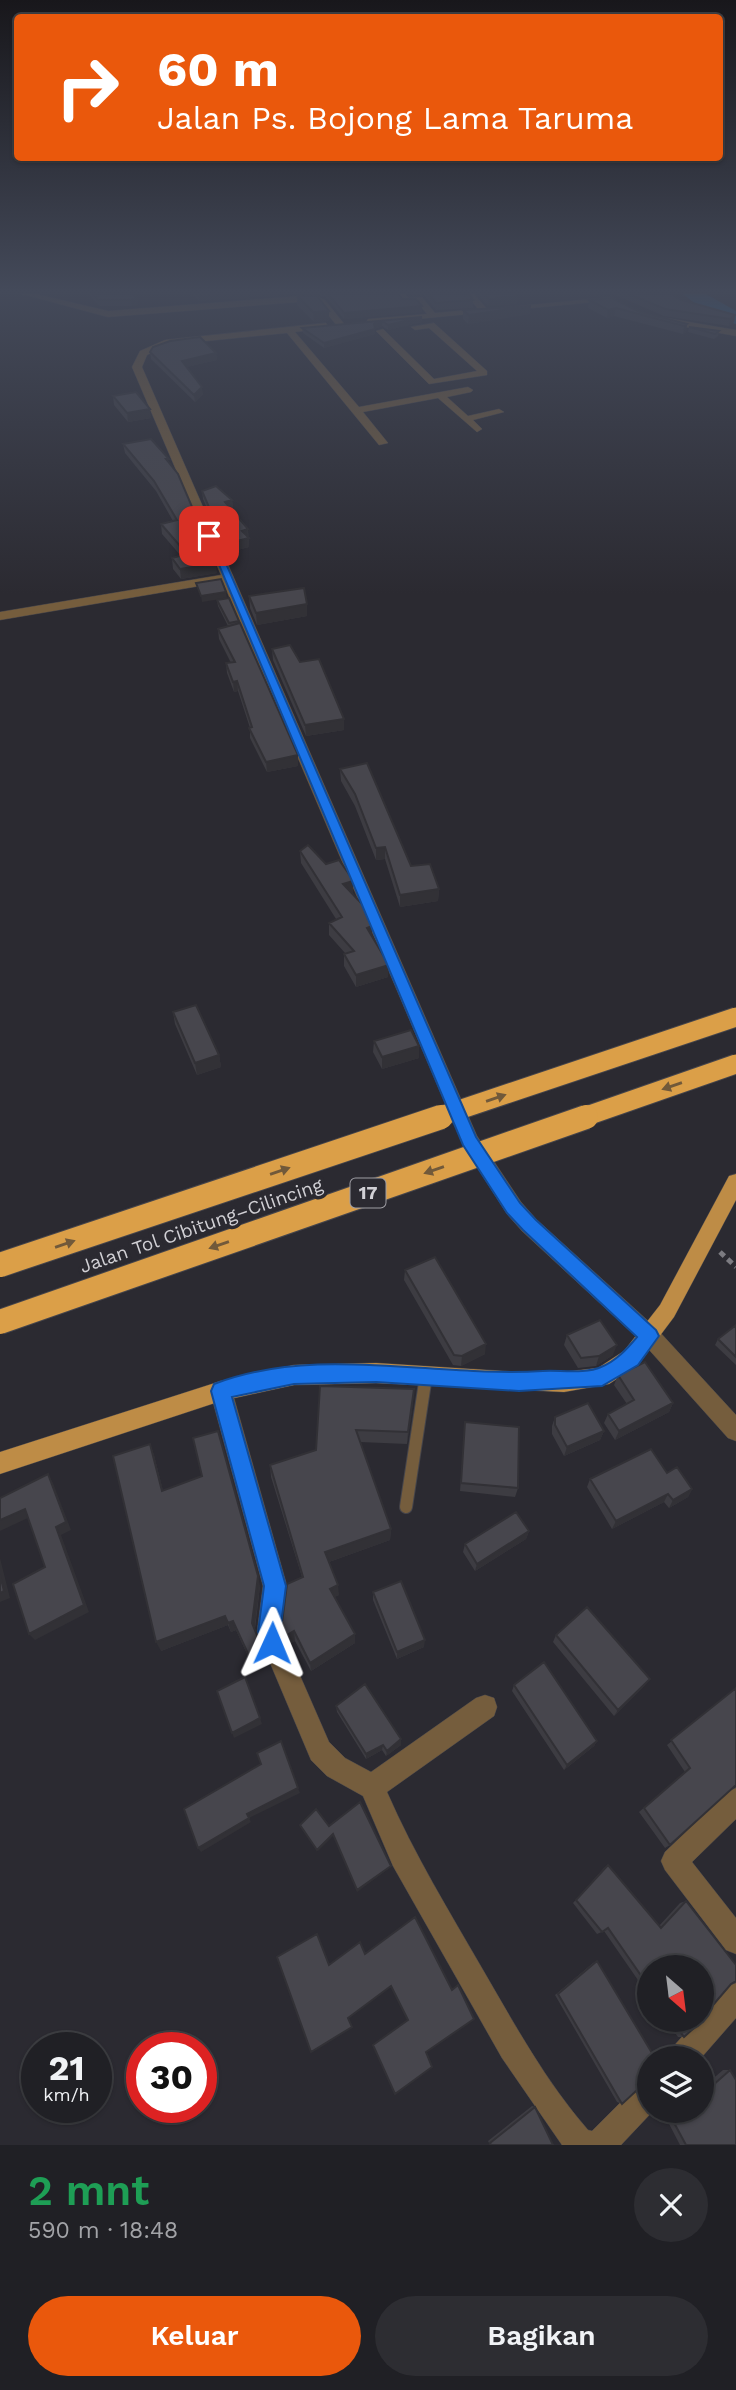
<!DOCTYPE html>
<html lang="id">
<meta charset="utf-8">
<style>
:root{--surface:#202025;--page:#2d2d32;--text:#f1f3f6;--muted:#a2a3a7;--line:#3d3e42;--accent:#ea580c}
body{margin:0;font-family:"Work Sans",sans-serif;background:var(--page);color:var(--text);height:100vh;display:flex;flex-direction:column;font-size:26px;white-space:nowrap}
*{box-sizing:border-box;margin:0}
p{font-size:23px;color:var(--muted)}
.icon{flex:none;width:38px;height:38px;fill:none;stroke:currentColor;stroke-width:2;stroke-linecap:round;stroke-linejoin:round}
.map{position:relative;height:2145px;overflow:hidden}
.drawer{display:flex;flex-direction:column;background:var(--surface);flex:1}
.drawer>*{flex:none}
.guide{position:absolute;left:14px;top:14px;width:709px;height:147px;border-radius:7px;box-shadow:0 2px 5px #0004,0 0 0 2px var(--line);background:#ea580c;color:#fff;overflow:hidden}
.needle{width:46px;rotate:152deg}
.tools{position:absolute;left:637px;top:1955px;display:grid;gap:14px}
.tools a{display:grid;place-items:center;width:77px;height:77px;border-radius:50%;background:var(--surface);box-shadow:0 2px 5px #0004,0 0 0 2px var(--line);font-size:35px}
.speed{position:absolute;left:21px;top:2032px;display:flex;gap:14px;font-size:35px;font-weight:700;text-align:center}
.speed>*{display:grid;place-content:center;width:91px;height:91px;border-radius:50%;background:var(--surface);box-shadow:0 2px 5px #0004,0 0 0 2px var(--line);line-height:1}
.speed small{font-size:18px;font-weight:400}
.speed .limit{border:10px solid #d22;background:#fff;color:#111}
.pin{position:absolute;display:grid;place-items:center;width:60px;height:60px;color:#fff;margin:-30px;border-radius:14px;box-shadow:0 4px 10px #0006}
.me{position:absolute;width:77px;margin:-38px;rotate:1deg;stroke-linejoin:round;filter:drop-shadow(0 0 5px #0008)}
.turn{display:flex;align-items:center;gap:24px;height:147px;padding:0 28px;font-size:32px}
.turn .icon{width:91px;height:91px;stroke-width:2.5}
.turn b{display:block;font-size:49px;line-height:60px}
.round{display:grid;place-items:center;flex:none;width:74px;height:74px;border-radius:37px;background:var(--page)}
.summary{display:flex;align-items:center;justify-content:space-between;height:119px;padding:0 28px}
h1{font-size:42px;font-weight:600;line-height:52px;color:#1e9e55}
.cta{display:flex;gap:14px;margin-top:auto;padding:14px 28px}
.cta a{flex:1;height:80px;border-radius:42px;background:var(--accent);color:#fff;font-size:28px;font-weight:600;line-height:80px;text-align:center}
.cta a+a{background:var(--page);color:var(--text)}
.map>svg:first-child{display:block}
</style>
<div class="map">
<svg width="736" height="2145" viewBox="0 0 736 2145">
<rect width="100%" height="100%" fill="#2b2a31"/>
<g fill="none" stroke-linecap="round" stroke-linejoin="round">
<!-- river -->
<path fill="#116eab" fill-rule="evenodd" d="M683,294H706L736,311V324L711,316Z"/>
<defs>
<path id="service" d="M406,1507L426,1376"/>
<path id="minor" d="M22,294H36L108,311L313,295L325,300L345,325L338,327L319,304L312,301L108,317Z
M397,294H405L409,298L422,297L435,313L478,309L466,294H474L487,309L612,297L616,300L365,324L368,319L427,314L417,302L404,303Z
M666,318L736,330V336L663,323Z
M326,323L329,328L295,332L359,407L468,387L473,390L471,392L447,397L468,416L499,409L504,412L473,420L482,429L477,432L438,398L363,412L388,443L379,445L287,333L167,345L147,355L142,367L477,1136L521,1202L536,1219L657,1329L660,1336L657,1343L650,1345L643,1343L522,1231L507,1214L463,1145L223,582L0,620V612L221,575L132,367L140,351L165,340Z
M434,323L487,371V375L429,384L376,331L383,329L434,379L477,371L429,328L415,330L411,327Z
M221,1381L229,1384L232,1391L287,1586L281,1632L329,1742L345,1758L371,1772L476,1698L485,1695L494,1698L497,1707L494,1716L387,1792C414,1854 449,1911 483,1970C515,2025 546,2082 588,2130L592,2131L639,2084L649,2079V2110H654L621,2145H562L502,2058L393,1866L363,1796L327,1776L311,1760L257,1632L263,1586L210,1391L213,1384Z
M736,1788V1819L692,1862L736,1918V1954L726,1950L665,1870L661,1861L665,1852L727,1792Z
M736,1983V2018L701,2058H667L672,2048L697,2020H702V2014L726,1987Z"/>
<path id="tertiary" d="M650,1327L657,1329L736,1415V1441L728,1438L643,1343L640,1336L643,1329Z"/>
<path id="primary" d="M736,1174V1200L674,1317L638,1365L609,1384L564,1392L376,1383L294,1385L221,1401L0,1474V1452L221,1381L294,1365L376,1363L519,1372H564L598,1368L624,1351L660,1305L729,1176Z"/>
</defs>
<!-- service casing -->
<use href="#service" stroke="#46454b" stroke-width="14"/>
<!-- minor casing -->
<use href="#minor" stroke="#46454b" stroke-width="1"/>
<!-- tertiary casing -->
<use href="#tertiary" stroke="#46454b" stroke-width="1"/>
<!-- primary casing -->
<use href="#primary" stroke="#46454b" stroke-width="1"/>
<!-- path -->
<path stroke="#7c7b81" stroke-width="5" stroke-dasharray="6 4.5" stroke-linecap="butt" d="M720,1252L736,1267"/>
<!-- service -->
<use href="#service" stroke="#755d3d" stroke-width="12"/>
<!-- minor -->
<use href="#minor" fill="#755d3d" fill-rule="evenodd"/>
<!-- tertiary -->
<use href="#tertiary" fill="#755d3d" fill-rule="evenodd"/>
<!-- primary -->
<use href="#primary" fill="#be8c46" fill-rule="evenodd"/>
<defs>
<path id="motorway-bridge-far1" d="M435,1118L736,1017
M581,1118L736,1064"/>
<path id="motorway-bridge" d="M0,1265L441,1117
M0,1322L586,1117"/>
</defs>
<!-- motorway-bridge-far1 casing -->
<use href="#motorway-bridge-far1" stroke="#46454b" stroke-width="21" stroke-linecap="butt"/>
<!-- motorway-bridge casing -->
<use href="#motorway-bridge" stroke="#46454b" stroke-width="26" stroke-linecap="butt"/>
<!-- motorway-bridge-far1 -->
<use href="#motorway-bridge-far1" stroke="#db9f48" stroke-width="19"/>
<!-- motorway-bridge -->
<use href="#motorway-bridge" stroke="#db9f48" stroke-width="24"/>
</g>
<!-- wall -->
<path fill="#3d3c42" d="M88,294H132L137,299L138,305L132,306H99Z
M191,294H294L199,301Z
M316,294H399L402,299L422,312L344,319L327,298Z
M409,294H469L473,300V308L436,310L424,295Z
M477,294H515L517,304L488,306Z
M613,294H671L682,300L735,315L734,322L729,326L664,316Z
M297,295L329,311V321L314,322L297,305Z
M589,300L687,324L686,332L683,334L614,316L607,318L588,308Z
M463,310L530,314L468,324L463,319Z
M422,317V322L388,330L382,326L375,329V334L324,348L303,333L302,328Z
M689,327L719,331L718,336L714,339L688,332Z
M150,352L216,353L217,360L186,367L203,394L195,402L151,359Z
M113,396L151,418L128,422L114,405Z
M123,444L170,464L217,573L181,579L173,569L172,558L181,556L162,534L161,524L173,521L156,491L125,453Z
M202,491L232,500L233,508L231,509L248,529L249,547L226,553L203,499Z
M249,596L307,604V616L257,625L250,608Z
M217,600L239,623L298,755V766L267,772L250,738V728L238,691L234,692L227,673L226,663H231L219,639L218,629L228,626L218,606Z
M272,649L344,730L306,736L273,660Z
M340,769L411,866L439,889L438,901L400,907L385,859L376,860L355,806L341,781Z
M300,851L353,893L388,977L356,987L344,966V954L345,953L329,935V923L336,919L301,863Z
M173,1012L219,1055L221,1067L197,1075L175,1024Z
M374,1041L419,1058L382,1069L373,1052Z
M405,1270L485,1354L461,1366L453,1365L404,1280Z
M736,1325V1365L715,1345L718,1339Z
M567,1335L613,1355L596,1366L578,1368L564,1345Z
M618,1375L673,1403L669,1412L615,1440L604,1423L608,1414L627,1404L614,1385Z
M413,1402L407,1444L360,1442L391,1529L390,1540L329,1562L339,1595L334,1597L355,1643L311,1671L295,1641L289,1644L284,1632L282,1622L302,1577L271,1477L270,1465L316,1450Z
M555,1417L604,1431L600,1440L564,1456L552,1434V1426Z
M465,1422L518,1488L515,1497L460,1491Z
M150,1444L154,1455L163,1491L260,1586L255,1629L266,1659L253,1667L236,1630L231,1632L228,1625L161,1651Z
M667,1473L692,1489L688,1497L669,1508L664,1502L612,1529L587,1487L590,1479Z
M529,1531L526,1539L475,1571L463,1552L465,1544Z
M373,1592L424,1647L397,1659L373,1600Z
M556,1635L645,1685L614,1716L553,1642Z
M514,1685L597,1741L594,1746L564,1770L512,1691Z
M736,1688L670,1845L665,1848L639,1812L685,1772L667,1745Z
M336,1706L401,1739V1745L386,1756L382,1750L366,1759L337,1712Z
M608,1865L659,1926L680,1903L686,1901L736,1965V1981L731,1984L707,2012L706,2017L684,2037H678L666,2020H702V1967H649V1996L604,1931L597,1934L573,1903L604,1868Z
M597,1961L622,2104L617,2102L555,1995L593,1963Z
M723,2070H730L736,2145H680L666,2118L675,2110H702V2088Z
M532,2106L535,2107L553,2145H490L488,2141Z"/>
<!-- shaded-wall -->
<path fill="#323136" d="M216,294H294L199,301V295Z
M593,294H601L600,296L593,297Z
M518,296L517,304L488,306L489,299Z
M137,299L138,305L132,306L131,300Z
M422,306V312L344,319V313Z
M531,306L530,314L468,324L469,315Z
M616,308L614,316L607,318L608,310Z
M329,311V321L314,322L313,312Z
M735,315L734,322L729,326L730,319Z
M422,317V322L388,330V325Z
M382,321V326L375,329V334L324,348V343Z
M687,324L686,332L683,334L684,326Z
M216,353L217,360L183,368L182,361Z
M202,387L203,394L195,402L194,395Z
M150,409L151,418L128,422L127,413Z
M232,500L233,508L226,511L225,502Z
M248,529L249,547L226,553L225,544L242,531Z
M216,563L217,573L181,579L180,569Z
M226,592L227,598L202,602L201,596Z
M307,604V616L257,625L256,613Z
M237,681L238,691L234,692L233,682Z
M344,719V730L306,736L305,725Z
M298,755V766L267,772L266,762Z
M385,847V859L376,860V848Z
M353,881V893L344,896L343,884Z
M439,889L438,901L400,907V895Z
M372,926V938L367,928Z
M389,965L388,977L356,987V975Z
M419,1046V1058L382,1069V1057Z
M219,1055L221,1067L197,1075L195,1063Z
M486,1344L485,1354L461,1366L462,1356Z
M617,1345L613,1355L596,1366L599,1356Z
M414,1389L413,1402L407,1444L408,1432Z
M673,1403L669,1412L615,1440L619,1431Z
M604,1431L600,1440L564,1456L567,1447Z
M150,1444L154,1455L166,1502L162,1491Z
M48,1474L53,1483L71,1530L61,1535L89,1612L35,1640L29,1634L56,1527Z
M692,1489L688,1497L669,1508L673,1500Z
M668,1494L664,1502L612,1529L616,1521Z
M25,1509L30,1517L0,1531V1520Z
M391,1529L390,1540L326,1563L325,1552Z
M529,1531L526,1539L475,1571L477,1564Z
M0,1558L10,1598L0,1602Z
M258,1576L260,1586L254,1632L252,1623Z
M338,1585L339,1595L331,1599L330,1589Z
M225,1616L228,1625L161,1651L156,1642Z
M233,1621L236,1630L231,1632L228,1623Z
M294,1631L295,1641L289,1644L287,1635Z
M355,1634V1643L311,1671L310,1663Z
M425,1640L424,1647L397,1659V1652Z
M263,1650L266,1659L253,1667L250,1658Z
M650,1679L645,1685L614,1716L618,1710Z
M260,1718L262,1724L234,1738L232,1733Z
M401,1739V1745L386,1756L387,1751Z
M597,1741L594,1746L564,1770L567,1765Z
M383,1745L382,1750L366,1759V1754Z
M298,1788L300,1793L249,1818L247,1814Z
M249,1818L251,1822L201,1852L198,1848Z
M333,1834V1836L318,1851L317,1850Z
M391,1866V1867L357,1892V1890Z"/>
<!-- building -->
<path fill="#47464d" stroke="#323136" stroke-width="2" d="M93,294H132L137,299L131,300H98Z
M328,294H399L402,299H416L422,306L344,313Z
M429,294H469L473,300L436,303Z
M484,294H515L518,296L489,299Z
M629,294H671L682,300L735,315L730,319L665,309Z
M297,295L317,296L329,311L313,312Z
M612,298L640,312L687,324L684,326L616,308L608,310L589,300Z
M531,306L469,315L463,310Z
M422,317L388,325L382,321L374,324L375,329L324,343L302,328Z
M689,327L719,331L715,334Z
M200,337L216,353L182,361L202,387L194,395L150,352L153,347L170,341Z
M136,392L150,409L127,413L113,396Z
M151,439L169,459H166L178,474L216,563L180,569L172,558L187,554L161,524L177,520L154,481L123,444Z
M216,486L232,500L225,502L248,529L242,531L249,538L225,544L202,491Z
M221,579L226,592L201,596L196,583Z
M304,588L307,604L256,613L249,596Z
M229,598L239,621L229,623L217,600Z
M240,623L298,755L266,762L249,728L252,727L237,681L233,682L226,663L235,662L218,629Z
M290,645L300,662L319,659L344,719L305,725L272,649Z
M367,763L411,866L430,864L439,889L400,895L385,847L376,848L355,794L340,769Z
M308,845L326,864L339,860L351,877L353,881L343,884L363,905L372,926L367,928L389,965L356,975L344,954L354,951L329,923L342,917L300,851Z
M196,1005L219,1055L195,1063L173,1012Z
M411,1030L419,1046L382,1057L374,1041Z
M435,1257L486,1344L462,1356L454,1355L405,1270Z
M600,1320L617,1345L599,1356L581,1358L567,1335Z
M736,1325V1357L718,1339Z
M645,1362L673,1403L619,1431L608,1414L634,1400L618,1375Z
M320,1386L414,1389L408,1432L356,1430L391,1529L325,1552L338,1585L330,1589L355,1634L310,1663L294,1631L287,1635L282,1622L287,1584L303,1577L270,1465L316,1450Z
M588,1403L604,1431L567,1447L555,1425V1417Z
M465,1422L519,1427L518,1488L461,1483Z
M218,1431L258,1576L252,1623L263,1650L250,1658L233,1621L228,1623L225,1616L156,1642L113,1456L150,1444L162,1491L202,1476L193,1438Z
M651,1449L667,1473L677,1467L692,1489L673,1500L668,1494L616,1521L590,1479Z
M48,1474L66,1522L56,1527L84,1605L29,1634L13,1584L45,1567L25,1509L0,1520V1498Z
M516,1512L529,1531L477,1564L465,1544Z
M0,1575L4,1591L0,1593Z
M401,1581L425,1640L397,1652L373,1592Z
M587,1607L650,1679L618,1710L556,1635Z
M544,1662L597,1741L567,1765L514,1685Z
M245,1677L260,1718L232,1733L217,1691Z
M365,1684L401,1739L387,1751L383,1745L366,1754L336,1706Z
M736,1688V1785L670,1845L644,1808L690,1768L671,1740Z
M281,1741L298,1788L247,1814L249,1818L198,1848L184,1809L261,1764L257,1753Z
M360,1802L391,1866L357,1890L333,1834L317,1850L300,1825L316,1809L329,1826Z
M608,1865L661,1928L686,1901L736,1965V1981L731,1984L707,2012L706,2017L684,2037L672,2020H702V1967H649V1987L608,1928L602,1932L576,1900Z
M415,1917L452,1990L458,1985L474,2019L426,2052L432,2067L395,2094L373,2045L408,2020L391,1986L348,2018L352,2027L311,2052L277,1957L317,1934L329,1965L360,1942L365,1954Z
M597,1961L655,2058H649V2079L622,2104L558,1994Z
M730,2070L736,2080V2145H686L672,2119L683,2110H702V2095Z
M535,2107L553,2145H491L490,2143Z"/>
<!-- one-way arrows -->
<defs><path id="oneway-solid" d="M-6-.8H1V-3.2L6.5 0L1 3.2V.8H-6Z" transform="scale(1.75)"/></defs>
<g fill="#71593a">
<use href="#oneway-solid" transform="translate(672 1086) rotate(161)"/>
<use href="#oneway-solid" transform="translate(496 1098) rotate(-19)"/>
<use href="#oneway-solid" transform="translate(434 1170) rotate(161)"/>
<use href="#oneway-solid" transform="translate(280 1171) rotate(-19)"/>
<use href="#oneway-solid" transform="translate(65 1244) rotate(-19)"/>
<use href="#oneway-solid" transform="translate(219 1245) rotate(161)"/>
</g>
<!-- sky -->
<linearGradient id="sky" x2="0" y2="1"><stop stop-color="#18171b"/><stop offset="0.49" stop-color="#444a5a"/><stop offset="1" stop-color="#444a5a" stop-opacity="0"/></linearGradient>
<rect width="736" height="594" fill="url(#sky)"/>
<!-- route -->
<path fill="#1a73e8" stroke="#114b97" stroke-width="2" d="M206,534L214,536L476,1137L520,1203L536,1220L656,1330L659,1336L638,1365L602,1386L519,1391L376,1382L294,1384L232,1397L286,1586L280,1632L283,1643L280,1650L272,1654L265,1650L258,1632L264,1586L211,1391L214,1384C318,1344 435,1378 543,1371C560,1370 586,1374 601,1367C616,1361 627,1349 637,1337L523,1230L507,1213L463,1145Z"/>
<g text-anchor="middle" stroke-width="7" stroke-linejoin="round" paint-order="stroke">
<!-- shield labels -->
<rect fill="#2b2a31" stroke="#9f9ea4" stroke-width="2" x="350.5" y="1178.5" width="35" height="29" rx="5"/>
<g font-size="18" font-weight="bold" fill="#d1d0d5">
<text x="368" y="1199">17</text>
</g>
<!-- street labels -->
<g font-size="19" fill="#d1d0d5" stroke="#2b2a31">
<text transform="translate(201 1225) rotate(-19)" y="7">Jalan Tol Cibitung–Cilincing</text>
</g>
</g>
</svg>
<div class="tools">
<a><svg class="needle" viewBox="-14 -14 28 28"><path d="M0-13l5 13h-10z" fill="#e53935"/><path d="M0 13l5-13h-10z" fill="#a2a3a7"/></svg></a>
<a><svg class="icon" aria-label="layers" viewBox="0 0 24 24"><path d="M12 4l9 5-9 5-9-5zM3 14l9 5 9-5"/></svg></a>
</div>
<div class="speed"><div>21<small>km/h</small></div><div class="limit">30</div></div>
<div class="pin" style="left:209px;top:536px;background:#d93025"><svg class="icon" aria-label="arrive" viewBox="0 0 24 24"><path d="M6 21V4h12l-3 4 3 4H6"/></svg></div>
<svg class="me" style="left:272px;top:1643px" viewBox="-20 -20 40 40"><path d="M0-17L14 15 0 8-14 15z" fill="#1a73e8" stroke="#fff" stroke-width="4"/></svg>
<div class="guide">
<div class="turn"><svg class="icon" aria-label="right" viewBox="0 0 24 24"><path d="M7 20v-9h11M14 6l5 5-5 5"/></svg><div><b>60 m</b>Jalan Ps. Bojong Lama Taruma</div></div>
</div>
</div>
<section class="drawer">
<div class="summary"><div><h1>2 mnt</h1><p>590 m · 18:48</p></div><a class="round"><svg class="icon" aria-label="close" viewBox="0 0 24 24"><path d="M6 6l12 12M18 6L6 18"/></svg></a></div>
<div class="cta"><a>Keluar</a><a>Bagikan</a></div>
</section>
